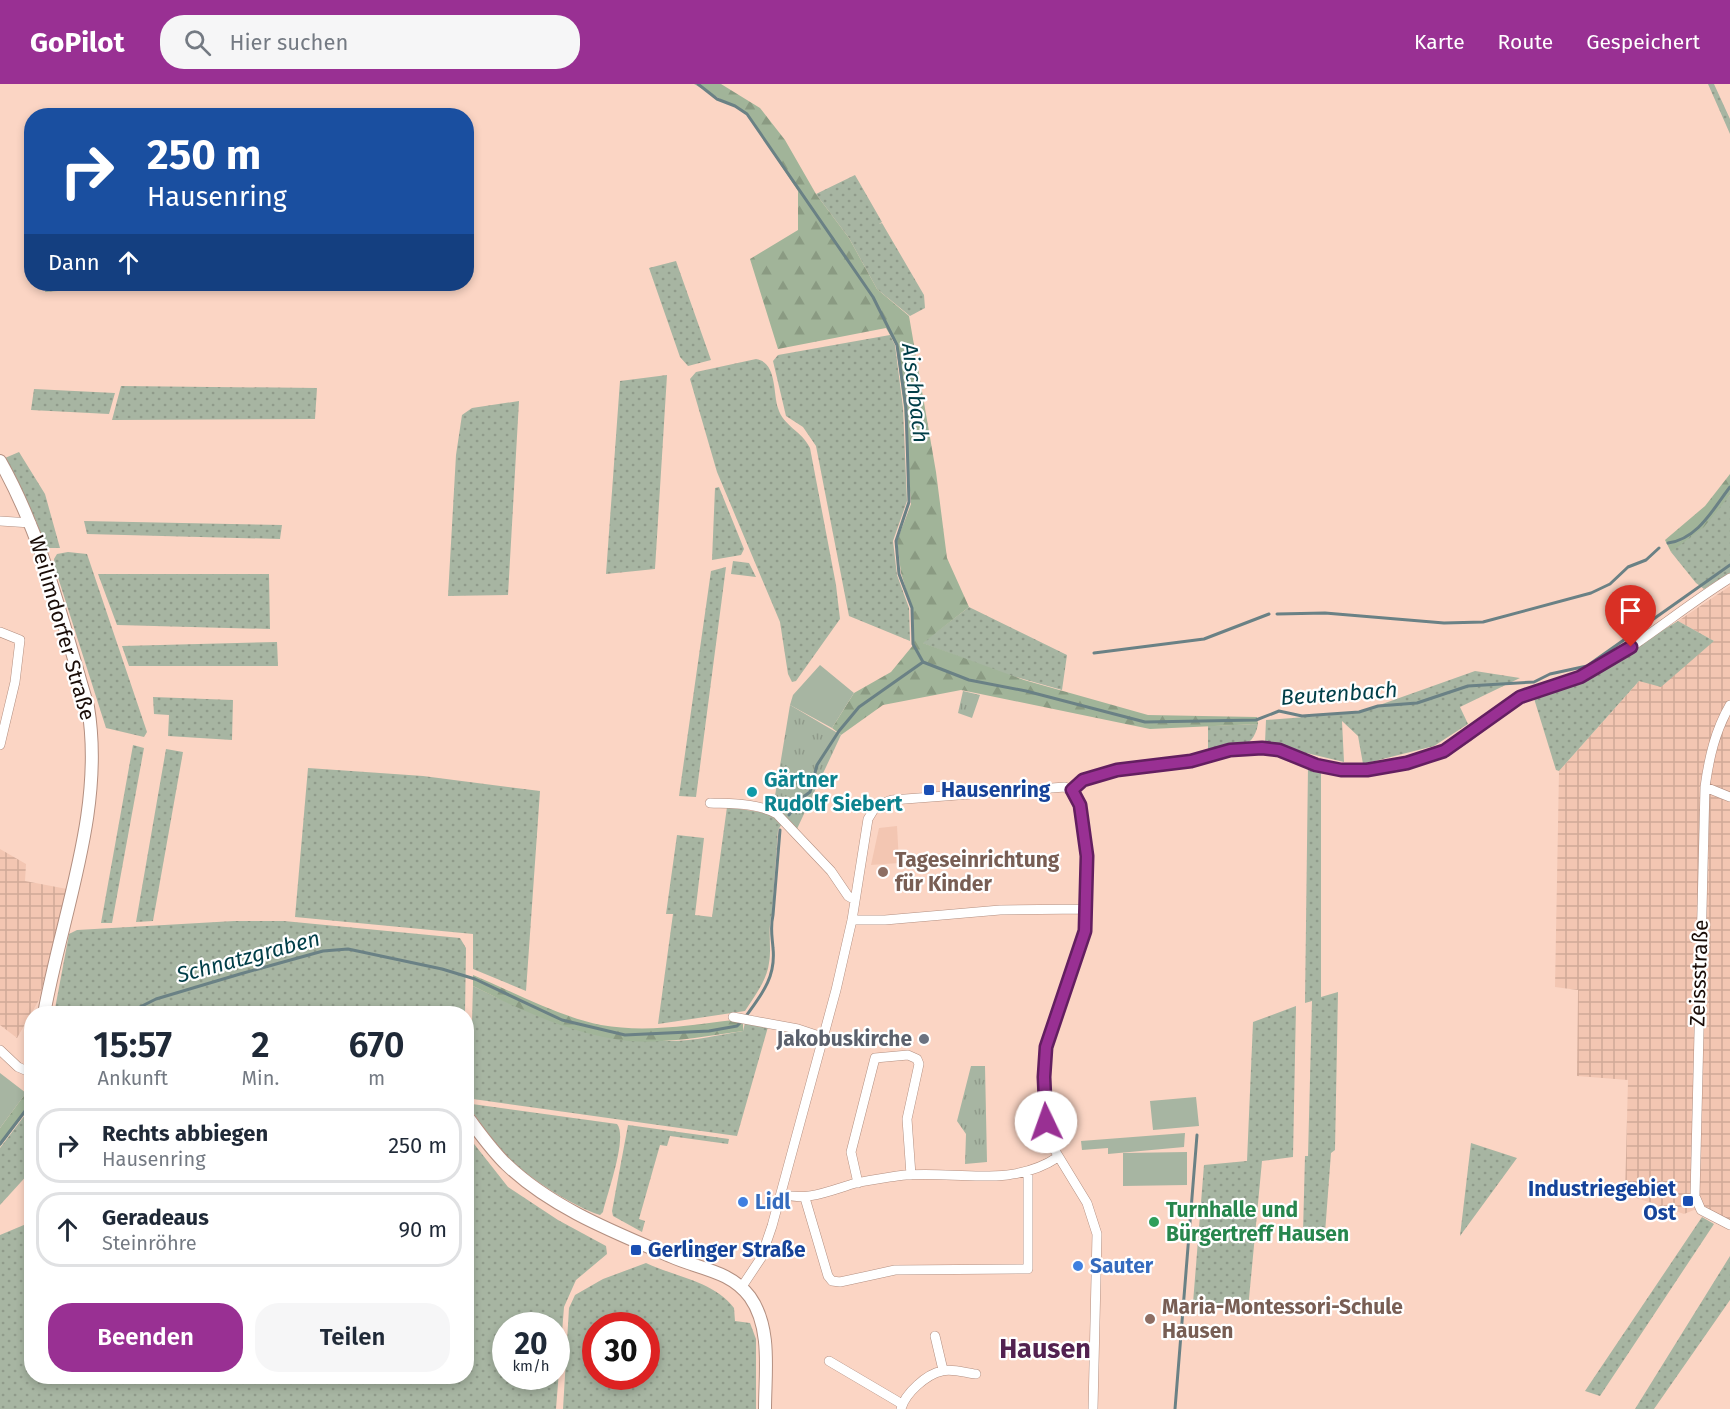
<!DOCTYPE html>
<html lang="de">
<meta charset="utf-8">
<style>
:root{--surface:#fff;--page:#f6f6f7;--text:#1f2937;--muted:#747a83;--line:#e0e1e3;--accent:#993093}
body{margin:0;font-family:"Fira Sans",sans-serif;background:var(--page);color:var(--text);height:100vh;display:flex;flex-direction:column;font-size:22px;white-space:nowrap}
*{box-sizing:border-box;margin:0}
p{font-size:20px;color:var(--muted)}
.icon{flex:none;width:33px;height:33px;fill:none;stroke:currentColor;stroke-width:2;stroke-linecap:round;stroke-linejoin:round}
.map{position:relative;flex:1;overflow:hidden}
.details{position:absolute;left:24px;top:922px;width:450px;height:378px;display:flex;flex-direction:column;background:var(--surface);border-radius:24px;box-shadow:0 3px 9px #0003}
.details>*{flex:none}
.banner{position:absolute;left:24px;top:24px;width:450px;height:183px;border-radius:24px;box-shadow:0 3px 9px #0003;background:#1a4fa0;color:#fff;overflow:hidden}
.speed{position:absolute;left:492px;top:1228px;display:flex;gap:12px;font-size:30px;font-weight:700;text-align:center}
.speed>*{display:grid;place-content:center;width:78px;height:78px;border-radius:50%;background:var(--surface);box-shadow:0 3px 9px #0003;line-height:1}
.speed small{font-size:15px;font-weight:400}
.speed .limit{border:9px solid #d22;background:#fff;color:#111}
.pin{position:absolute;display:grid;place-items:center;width:51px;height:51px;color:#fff;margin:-62px -26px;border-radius:50% 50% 50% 0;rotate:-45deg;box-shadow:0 0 6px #0007}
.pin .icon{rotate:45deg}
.me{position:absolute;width:66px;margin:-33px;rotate:357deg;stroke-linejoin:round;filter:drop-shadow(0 0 4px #0008)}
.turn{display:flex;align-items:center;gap:21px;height:126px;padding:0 24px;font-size:27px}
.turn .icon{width:78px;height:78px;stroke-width:2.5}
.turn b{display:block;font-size:42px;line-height:51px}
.then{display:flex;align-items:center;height:57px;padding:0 24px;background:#0003;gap:12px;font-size:22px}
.eta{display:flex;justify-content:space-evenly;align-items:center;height:102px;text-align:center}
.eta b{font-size:36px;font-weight:600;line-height:42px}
.primary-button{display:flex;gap:12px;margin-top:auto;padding:12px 24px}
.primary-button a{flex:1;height:69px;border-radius:24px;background:var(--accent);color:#fff;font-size:24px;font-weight:600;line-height:69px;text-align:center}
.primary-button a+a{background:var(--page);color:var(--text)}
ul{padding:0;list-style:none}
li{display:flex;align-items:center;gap:18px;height:75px;margin:0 12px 9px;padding:0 12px;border:3px solid var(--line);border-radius:24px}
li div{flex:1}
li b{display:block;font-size:22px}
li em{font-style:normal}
header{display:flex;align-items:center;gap:36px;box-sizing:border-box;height:84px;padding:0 30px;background:var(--accent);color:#fff}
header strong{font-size:28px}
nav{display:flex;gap:33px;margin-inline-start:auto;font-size:21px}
.search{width:420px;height:54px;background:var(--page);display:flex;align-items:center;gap:15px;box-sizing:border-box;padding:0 21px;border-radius:24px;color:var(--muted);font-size:22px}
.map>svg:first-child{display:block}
</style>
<header>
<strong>GoPilot</strong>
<div class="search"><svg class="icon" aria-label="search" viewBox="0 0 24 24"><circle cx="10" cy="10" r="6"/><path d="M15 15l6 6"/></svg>Hier suchen</div>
<nav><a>Karte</a><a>Route</a><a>Gespeichert</a></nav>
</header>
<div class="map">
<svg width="1730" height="1325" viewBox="0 0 1730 1325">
<defs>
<pattern id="industrial-grid" width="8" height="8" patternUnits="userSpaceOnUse" patternTransform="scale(1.5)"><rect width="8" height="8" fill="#f3c6b2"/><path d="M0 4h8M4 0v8" fill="none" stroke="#d0a998"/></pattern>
<pattern id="grass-dots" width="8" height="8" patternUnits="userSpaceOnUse" patternTransform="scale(1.5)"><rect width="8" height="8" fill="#a7b5a2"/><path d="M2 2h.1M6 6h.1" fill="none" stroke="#8f9a8a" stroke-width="1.8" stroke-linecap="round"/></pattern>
<pattern id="forest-firs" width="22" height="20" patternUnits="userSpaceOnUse" patternTransform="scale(1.5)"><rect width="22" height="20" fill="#a1b499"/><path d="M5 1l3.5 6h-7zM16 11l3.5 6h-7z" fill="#8a9a82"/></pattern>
<pattern id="park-tufts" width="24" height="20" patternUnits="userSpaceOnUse" patternTransform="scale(1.5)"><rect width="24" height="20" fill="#a7b5a2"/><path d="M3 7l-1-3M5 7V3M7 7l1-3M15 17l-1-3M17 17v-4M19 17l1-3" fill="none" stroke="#8f9a8a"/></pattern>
</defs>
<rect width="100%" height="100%" fill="#fbd5c4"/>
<!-- built -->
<path fill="#f3c6b2" d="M897,742L899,779L871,781L879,744Z"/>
<!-- industrial -->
<path fill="url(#industrial-grid)" d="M1730,502V1136L1719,1131L1694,1126L1684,1130L1625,1110L1628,996L1577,992L1578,906L1555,903L1559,687L1639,597L1714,557L1678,537Z
M0,765L26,780L25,797L67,805L39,916L17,954L0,941Z"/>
<!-- grass -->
<path fill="url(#grass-dots)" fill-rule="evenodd" d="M1708,0H1714L1730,35V50Z
M855,91L882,138L879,140L882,139L924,211L925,224L910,232L877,205L849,154L816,110Z
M676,177L711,276L688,282L680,273L649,184Z
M73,200H148L45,208L46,204Z
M890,251L895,261L903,324L907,417L893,457L897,491L909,524L910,557L849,532L816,362L803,343L786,332L773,277L778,271Z
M756,275C777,278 773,309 778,324C783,342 802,347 810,364L836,501L840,535L796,597L792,598L788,590L780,538L717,388L690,295L696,288Z
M667,291L655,485L606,490L620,297Z
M121,302L317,304L315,335L112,336Z
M34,305L115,309L109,330L31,326Z
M519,317L508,511L448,512L456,371L462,331L472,324Z
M19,368L45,410L60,464H46L36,437L5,374Z
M719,403L744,465L741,471L712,476L715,404Z
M1730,411V489L1704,505L1696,499L1671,468Z
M84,437L282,441L280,455L87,450Z
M68,468L87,470L147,648L144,653L106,644L55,484L54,475L57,470Z
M733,477L749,479L756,493L731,490Z
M726,483L696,713L679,712L711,487Z
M98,490H269L270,545L117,541Z
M969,523L1067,571L1062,606L1005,590L922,559Z
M1678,537L1714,557L1661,603L1639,597L1559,687L1556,686L1532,608L1581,595Z
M277,558L278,582H129L122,562Z
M1475,587L1520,594L1460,623L1468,640L1434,662L1363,680L1358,652L1342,637L1344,678L1265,659L1266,636L1357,629Z
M153,613L233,616L232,656L168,652L169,631L154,630Z
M1258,640C1253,668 1231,664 1208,668V642Z
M133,661L144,664L112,839H101Z
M166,665L183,668L153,837L136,838Z
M1308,682L1321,686V913L1338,908L1335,1066L1331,1069L1325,1149L1303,1148L1305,1072H1308L1312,917L1305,919Z
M308,684L423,692L540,707L526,907L473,885V850L295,833Z
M727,723L772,730L783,738L778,746L772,830C767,847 772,862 769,879C767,896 754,913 745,927L658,940L673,830H666L677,751L704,754L695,831L712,833Z
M234,837H284L460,854L466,864L465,930H54L69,850L77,846Z
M473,902C534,933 597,955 666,957C690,958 718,951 743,947L745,939L768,943L737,1052L473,1015L470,1008Z
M1296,922L1293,1073L1262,1077L1248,1225L1193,1219L1204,1081L1247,1077L1253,938Z
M472,1020L617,1040C628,1053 607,1110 603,1128L600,1131C573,1122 533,1097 512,1077C496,1061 482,1041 468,1022Z
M31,1023V1087L0,1121V1064Z
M628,1041L729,1055L728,1060L670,1052L667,1062L660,1061L639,1135L645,1137L642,1148L613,1132L612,1127Z
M467,1051L508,1103L558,1136L606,1162L607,1170L576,1196L564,1223L556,1325H0V1151L31,1138L32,1293H466ZM506,1242H556V1293H506Z
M1471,1059L1517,1074L1460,1152Z
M1702,1133L1714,1140L1600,1312L1585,1307Z
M1730,1172V1216L1654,1325H1635Z
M646,1179C676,1193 715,1198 734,1224L735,1237L750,1239L756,1255V1325H563L569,1224L575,1211L603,1195ZM596,1242H646V1293H596Z"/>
<!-- forest -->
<path fill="url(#forest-firs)" d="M694,0H721L760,24L785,56L816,110L849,154L877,205L909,232L936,388L947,474L969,523L923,559L1024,596L1148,631L1257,633L1258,640L1150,645L961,606L883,621L841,651L832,644L854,609L891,588L914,560L913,528L901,489L897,457L911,420L904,324L896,261L886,244L778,265L750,175L798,146V107L747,30Z
M1730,390V411L1704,443L1671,468L1665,456L1705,422Z
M473,891C514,908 557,932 601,941C646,949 690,941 734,936L743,937V947C705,952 667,960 629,957C576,952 520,926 473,902Z
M31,1002V1021L0,1063V1044Z"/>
<!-- park -->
<path fill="url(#park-tufts)" d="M963,607L980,611L972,634L958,629Z
M790,621L841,651L796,747L773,724Z
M971,982H985L987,1078L965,1080L966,1050L957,1037Z"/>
<!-- pitch -->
<path fill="#a7b5a2" d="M820,581L854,609L832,644L790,621L793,611Z
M0,989L26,1009L0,1044Z
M1196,1013L1199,1042L1153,1046L1150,1017Z
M1185,1049L1184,1063L1108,1070V1064L1082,1066L1081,1057Z
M1187,1068V1101L1123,1102V1069Z"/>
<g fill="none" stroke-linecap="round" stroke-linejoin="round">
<!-- stream -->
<path stroke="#6a8185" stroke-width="3" d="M698,0L717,15L735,22L747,30L873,213L897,261L906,324L909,418L896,457L899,490L912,524L913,560L923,578
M1668,459C1698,455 1713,425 1730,403
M1277,530L1325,529L1444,539L1483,538L1591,509L1610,500L1628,483L1646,476L1659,464
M1094,569L1204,555L1269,530
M923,578L969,596L1026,607L1145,638L1256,636L1279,627L1302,632L1359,628L1378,622L1417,619L1468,602L1534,598L1550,590L1587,582L1730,481
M789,731L799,716L810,708L817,681L839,647L859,623L923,578
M126,930L156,915L240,890L323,867L348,865L442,885L475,895L562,936L625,951L709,947L737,942L742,937
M746,932C762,910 776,893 773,864C772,851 770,844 773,831L780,746
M0,1060L32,1018
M1175,1325L1197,1051"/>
<defs>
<path id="minor" d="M0,437L31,439
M0,548L20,556L15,598L0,661
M1730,621C1715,647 1709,674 1705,703L1695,1112L1701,1126L1730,1141
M1705,703L1730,713
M1072,706C1097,678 1158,684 1193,677C1217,672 1239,662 1264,664C1302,668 1328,691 1370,686C1404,682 1440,673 1468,653C1486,639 1503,623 1523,612C1541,602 1564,601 1583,592C1635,565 1680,525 1730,494
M710,719C731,720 759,719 777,730L831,787L848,812L855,816
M852,836H885L1000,826L1086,825
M733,933L798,945L822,953
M0,966L18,983L32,989
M858,1099L851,1068L875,974L908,971L917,975L919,980L907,1035L911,1091
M781,1110C807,1118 831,1106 856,1099C869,1096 884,1094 897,1092C952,1085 1009,1106 1058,1073
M805,1114L828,1192L832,1197L840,1198L895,1186L1028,1185V1088
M741,1204L761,1174L772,1142L836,906L852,836L868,735L876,722L892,716L1065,703L1076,712L1087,772L1085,847L1051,942L1044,994L1046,1038L1054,1065L1087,1119L1097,1150L1093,1325
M935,1252L943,1286
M829,1277L902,1320
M901,1325C905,1309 927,1290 942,1287C952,1284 966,1289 976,1290"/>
<path id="major" d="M0,377C43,453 63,540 88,623C105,726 62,829 44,930
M466,1031C479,1048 492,1067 507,1081C552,1124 614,1148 670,1172C698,1185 730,1186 750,1213C772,1244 765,1289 765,1325"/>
</defs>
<!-- minor casing -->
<use href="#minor" stroke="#b38f80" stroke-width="10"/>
<!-- major casing -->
<use href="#major" stroke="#b38f80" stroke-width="14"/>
<!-- minor -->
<use href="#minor" stroke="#fff" stroke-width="9"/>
<!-- major -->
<use href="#major" stroke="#fff" stroke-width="12"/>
</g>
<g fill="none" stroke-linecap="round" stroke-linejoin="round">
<defs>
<path id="route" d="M1046,1038L1044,993L1046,963L1085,847L1087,772L1080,721L1072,706L1083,696L1117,686L1191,677L1230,666L1262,664L1279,666L1316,681L1341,686H1367L1407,679L1444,667L1520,613L1580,593L1631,563"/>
</defs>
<!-- route casing -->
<use href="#route" stroke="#631f60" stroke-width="15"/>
<!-- route -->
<use href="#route" stroke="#993093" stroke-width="10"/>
</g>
<!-- markers -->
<g fill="#1a4fb4" stroke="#fff" stroke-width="2">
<rect x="923" y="700" width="12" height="12" rx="3"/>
<rect x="1682" y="1111" width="12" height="12" rx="3"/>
<rect x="630" y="1160" width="12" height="12" rx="3"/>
</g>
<circle fill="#0f9aa8" stroke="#fff" stroke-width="2" cx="752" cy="708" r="6"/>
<g fill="#8d6e63" stroke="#fff" stroke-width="2">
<circle cx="883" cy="788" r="6"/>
<circle cx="1150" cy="1235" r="6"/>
</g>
<circle fill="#6b7280" stroke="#fff" stroke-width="2" cx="924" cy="955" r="6"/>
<g fill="#3f7fe0" stroke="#fff" stroke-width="2">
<circle cx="743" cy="1118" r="6"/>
<circle cx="1078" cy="1182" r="6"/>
</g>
<circle fill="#2e9e5b" stroke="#fff" stroke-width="2" cx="1154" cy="1138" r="6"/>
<g text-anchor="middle" stroke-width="4.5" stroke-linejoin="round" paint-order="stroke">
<!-- street labels -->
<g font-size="21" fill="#190c07" stroke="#fff">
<text transform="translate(62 544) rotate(74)" y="7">Weilimdorfer Straße</text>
<text transform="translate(1699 889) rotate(-88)" y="7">Zeissstraße</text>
</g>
<!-- culture labels -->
<g font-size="21" font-weight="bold" fill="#0d838f" stroke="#fff" text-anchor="start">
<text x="764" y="703">Gärtner<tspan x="764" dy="24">Rudolf Siebert</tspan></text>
</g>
<!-- transit labels -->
<g font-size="21" font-weight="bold" fill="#164399" stroke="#fff" text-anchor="start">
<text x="941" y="713">Hausenring</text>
<text x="1676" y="1112" text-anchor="end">Industriegebiet<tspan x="1676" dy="24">Ost</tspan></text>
<text x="648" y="1173">Gerlinger Straße</text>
</g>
<!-- education labels -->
<g font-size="21" font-weight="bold" fill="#785e54" stroke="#fff" text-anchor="start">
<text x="895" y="783">Tageseinrichtung<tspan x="895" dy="24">für Kinder</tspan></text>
<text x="1162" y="1230">Maria-Montessori-Schule<tspan x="1162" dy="24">Hausen</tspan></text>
</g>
<!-- worship labels -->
<g font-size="21" font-weight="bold" fill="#5b616d" stroke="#fff" text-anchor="end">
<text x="912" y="962">Jakobuskirche</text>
</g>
<!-- shop labels -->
<g font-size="21" font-weight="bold" fill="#366cbe" stroke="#fff" text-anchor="start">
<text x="755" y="1125">Lidl</text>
<text x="1090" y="1189">Sauter</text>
</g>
<!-- leisure labels -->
<g font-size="21" font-weight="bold" fill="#27864d" stroke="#fff" text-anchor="start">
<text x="1166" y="1133">Turnhalle und<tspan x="1166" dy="24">Bürgertreff Hausen</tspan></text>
</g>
<!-- water labels -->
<g font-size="22" font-style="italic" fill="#003e48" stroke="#fff">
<text transform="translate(916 309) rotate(83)" y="8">Aischbach</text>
<text transform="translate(1339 609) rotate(-4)" y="8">Beutenbach</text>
<text transform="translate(248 872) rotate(-15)" y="8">Schnatzgraben</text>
</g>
<!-- district labels -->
<g font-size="27" font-weight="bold" fill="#532150" stroke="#fff">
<text x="1045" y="1274">Hausen</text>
</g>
</g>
</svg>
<div class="speed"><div>20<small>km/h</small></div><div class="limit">30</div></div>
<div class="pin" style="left:1631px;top:563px;background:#d93025"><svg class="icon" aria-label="arrive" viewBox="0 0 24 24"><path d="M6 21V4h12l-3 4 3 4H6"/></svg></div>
<svg class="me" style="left:1046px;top:1038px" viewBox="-20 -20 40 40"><circle r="19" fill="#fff"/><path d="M0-13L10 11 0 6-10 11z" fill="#993093"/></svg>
<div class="banner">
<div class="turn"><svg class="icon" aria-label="right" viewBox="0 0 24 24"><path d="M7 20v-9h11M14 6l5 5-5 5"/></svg><div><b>250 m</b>Hausenring</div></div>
<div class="then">Dann<svg class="icon" aria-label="ahead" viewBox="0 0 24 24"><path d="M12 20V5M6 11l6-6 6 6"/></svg></div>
</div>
<section class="details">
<div class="eta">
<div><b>15:57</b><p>Ankunft</p></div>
<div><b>2</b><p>Min.</p></div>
<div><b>670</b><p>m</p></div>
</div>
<ul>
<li><svg class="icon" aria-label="right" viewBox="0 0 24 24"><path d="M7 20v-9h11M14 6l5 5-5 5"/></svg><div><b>Rechts abbiegen</b><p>Hausenring</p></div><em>250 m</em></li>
<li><svg class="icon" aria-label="ahead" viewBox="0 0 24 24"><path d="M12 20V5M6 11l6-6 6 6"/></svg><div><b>Geradeaus</b><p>Steinröhre</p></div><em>90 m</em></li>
</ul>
<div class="primary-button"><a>Beenden</a><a>Teilen</a></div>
</section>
</div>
